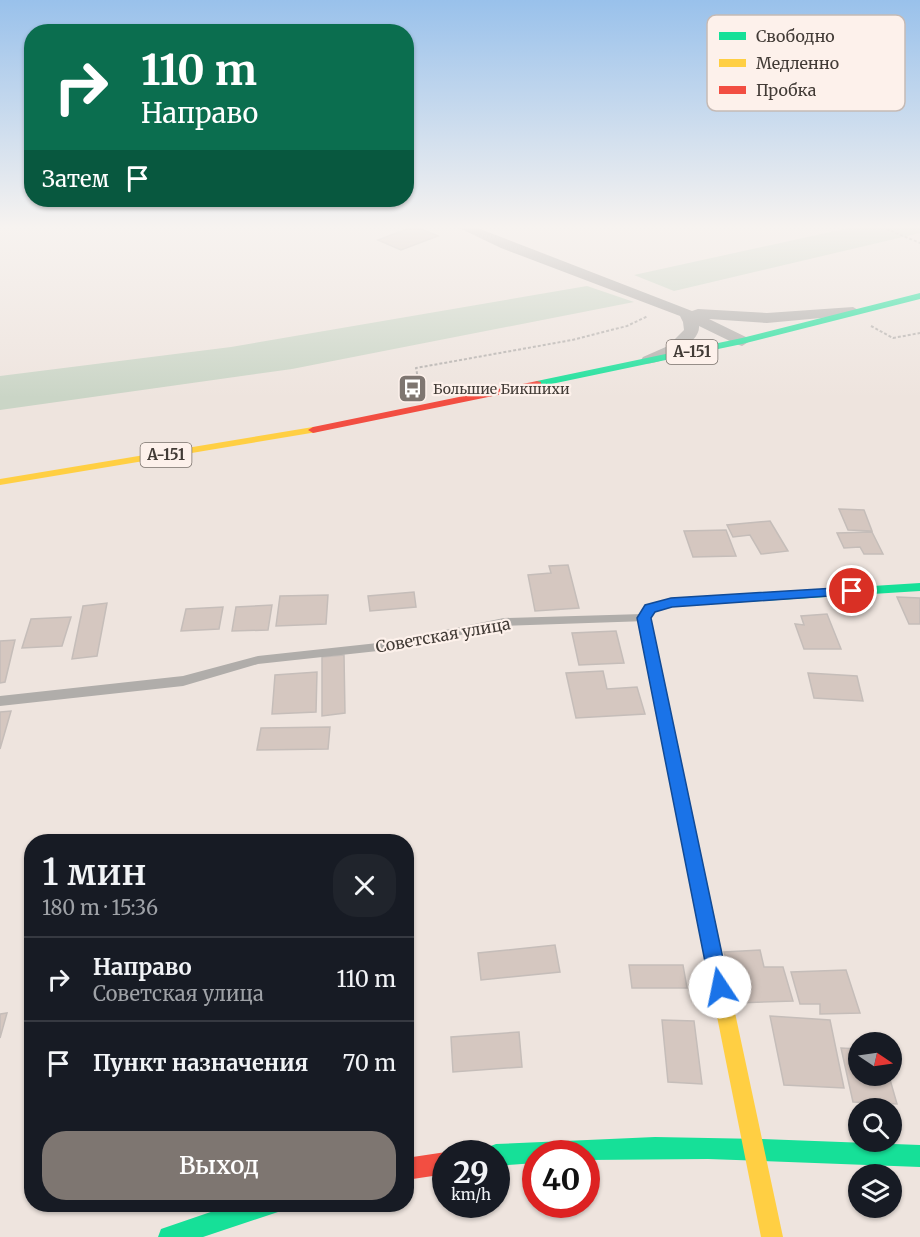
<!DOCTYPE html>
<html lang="ru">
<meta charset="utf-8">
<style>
:root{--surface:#171b24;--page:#20242c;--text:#f1f3f6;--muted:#9ea1a6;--line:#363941;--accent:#7e7671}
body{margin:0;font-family:Merriweather,serif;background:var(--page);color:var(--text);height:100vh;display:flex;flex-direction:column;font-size:22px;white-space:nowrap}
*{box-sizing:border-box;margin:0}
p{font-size:20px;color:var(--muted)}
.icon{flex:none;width:33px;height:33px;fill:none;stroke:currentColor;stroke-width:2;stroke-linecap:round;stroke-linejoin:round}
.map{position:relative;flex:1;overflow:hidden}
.details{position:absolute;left:24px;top:834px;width:390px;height:378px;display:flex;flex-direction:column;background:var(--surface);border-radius:24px;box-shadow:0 2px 4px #0004}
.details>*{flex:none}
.top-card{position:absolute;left:24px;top:24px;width:390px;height:183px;border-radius:24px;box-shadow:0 2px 4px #0004;background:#0b6e4f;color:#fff;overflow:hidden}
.needle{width:39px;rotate:103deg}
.fabs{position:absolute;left:848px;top:1032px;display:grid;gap:12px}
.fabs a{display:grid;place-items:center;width:54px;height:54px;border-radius:50%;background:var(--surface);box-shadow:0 2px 4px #0004;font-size:30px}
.speed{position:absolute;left:432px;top:1140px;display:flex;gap:12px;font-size:30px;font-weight:700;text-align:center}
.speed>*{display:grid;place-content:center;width:78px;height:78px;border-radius:50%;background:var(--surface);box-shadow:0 2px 4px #0004;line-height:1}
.speed small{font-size:15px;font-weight:400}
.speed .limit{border:9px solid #d22;background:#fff;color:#111}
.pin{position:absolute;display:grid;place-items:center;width:51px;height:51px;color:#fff;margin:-26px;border:3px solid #fff;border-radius:50%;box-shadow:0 2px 6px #0007}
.me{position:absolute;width:66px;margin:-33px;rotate:349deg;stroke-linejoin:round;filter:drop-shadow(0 0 4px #0008)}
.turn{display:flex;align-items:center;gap:21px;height:126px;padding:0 18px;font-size:27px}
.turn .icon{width:78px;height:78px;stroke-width:2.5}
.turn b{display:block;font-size:42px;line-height:51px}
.then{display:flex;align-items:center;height:57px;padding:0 18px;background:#0003;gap:12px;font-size:22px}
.round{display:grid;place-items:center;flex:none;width:63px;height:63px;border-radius:24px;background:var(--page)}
.headline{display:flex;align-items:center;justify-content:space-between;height:102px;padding:0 18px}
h1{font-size:36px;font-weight:600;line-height:45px}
.primary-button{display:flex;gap:12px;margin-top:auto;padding:12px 18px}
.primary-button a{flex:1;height:69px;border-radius:24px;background:var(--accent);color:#fff;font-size:24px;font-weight:600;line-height:69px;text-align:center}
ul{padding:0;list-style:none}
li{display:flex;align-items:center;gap:18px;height:84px;padding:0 18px;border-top:2px solid var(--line)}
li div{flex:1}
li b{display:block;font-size:22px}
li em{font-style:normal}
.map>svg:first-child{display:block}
</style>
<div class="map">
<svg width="920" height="1237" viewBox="0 0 920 1237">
<rect width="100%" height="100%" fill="#eee4de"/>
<!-- green -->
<path fill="#cad5c6" d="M862,225H920V233L674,291L634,275Z
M587,286L634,302L292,369L0,410V376L231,347Z"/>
<!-- building -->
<path fill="#d5c7c0" stroke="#c5bdb9" stroke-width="1.5" d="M415,226L438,236L401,250L378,240Z
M839,509L864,510L872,531L848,530Z
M770,521L788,551L761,554L750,535L733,537L727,525Z
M726,530L736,556L693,557L684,531Z
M872,532L883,554H864L860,547L844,548L837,533Z
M568,565L579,608L535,611L528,575L551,573L549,566Z
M414,592L416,607L370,611L368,596Z
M328,595L326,624L276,626L280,596Z
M897,597L920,598V624H909Z
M107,603L97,656L72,659L83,606Z
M272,605L268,630L232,631L236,607Z
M223,607L219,629L181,631L186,609Z
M827,614L841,649H804L795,624L804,625L801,616Z
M71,617L62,646L22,648L31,619Z
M616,631L624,663L579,665L572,633Z
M15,640L5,682L0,683V641Z
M344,655L345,713L322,716V657Z
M603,671L607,689L637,687L645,714L576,718L566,673Z
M317,672L316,712L272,714L275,675Z
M808,673L857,676L863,701L814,698Z
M11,711L0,749V712Z
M330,727L328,749L257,750L261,728Z
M555,945L560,972L481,980L478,953Z
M760,950L764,967H783L793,1001L737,1003L724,952Z
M629,965H683L687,988H632Z
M846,970L860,1013L820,1014V1004H800L791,972Z
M7,1013L0,1038V1014Z
M770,1016L830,1020L844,1088L784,1085Z
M662,1020L694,1021L702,1084L668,1082Z
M519,1032L522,1067L453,1072L451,1037Z
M841,1048L858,1049V1076H889L897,1104L853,1102Z"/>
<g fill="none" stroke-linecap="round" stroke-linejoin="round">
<!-- path -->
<path stroke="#b5b1ae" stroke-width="2" stroke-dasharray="3 2" stroke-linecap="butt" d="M877,225L920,243
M871,326L893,338L920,333
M419,384L416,368L572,340L627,326L648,316"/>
<!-- lane -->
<path fill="#b0adaa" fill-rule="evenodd" d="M643,614L647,615L649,618L647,621L504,626L387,650L258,664L183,686L0,706V696L183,676L258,656L387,642L504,618Z"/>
<!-- street -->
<path fill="#b0adaa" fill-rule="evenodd" d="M453,225H470L692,311L698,309L767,313L853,307L860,311L853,315L767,323L709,319L748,338L750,341L742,346L736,344L699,326C701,343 659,367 643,363L641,360L643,357L668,346L684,330L683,322L680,316L501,248Z"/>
<!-- fast -->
<path fill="#16e098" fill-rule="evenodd" d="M920,293V299L742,344L537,387L532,384L537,381L742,338Z
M920,583V591L696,605L689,601L696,597Z
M655,1137L761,1139L920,1145V1167L708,1159L586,1160V1154H536V1163L496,1166V1154H486L488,1147L496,1144Z
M234,1204H281L278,1212L203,1237H158L161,1229Z"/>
<!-- slow -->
<path fill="#ffcf43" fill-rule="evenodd" d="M313,427L317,428V432L0,485V479Z
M687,819L693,821L695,826L783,1237H761L679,826L681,821Z"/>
<!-- jam -->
<path fill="#f24e42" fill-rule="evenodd" d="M537,381L541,382V386L313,433L308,430L313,427Z
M696,597L701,598L703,601L701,604L671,606L655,611L651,618L695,826L693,831L687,833L681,831L679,826L637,618L645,605L671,598Z
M446,1152L449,1154H446V1174L406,1180V1158Z"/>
</g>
<!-- sky -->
<linearGradient id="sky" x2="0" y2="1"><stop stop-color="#99c1eb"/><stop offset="0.57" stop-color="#f7f3f0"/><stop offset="1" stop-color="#f7f3f0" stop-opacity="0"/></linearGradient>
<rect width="920" height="398" fill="url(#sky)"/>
<!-- route -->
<path fill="#1a73e8" stroke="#114b97" stroke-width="1.5" d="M852,587L857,588L859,591L857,594L672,607L655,612L651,618L729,987L727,994L720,996L713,994L710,987L637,618L645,605L671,598Z"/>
<!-- icons -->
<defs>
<symbol id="bus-square" viewBox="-11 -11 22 22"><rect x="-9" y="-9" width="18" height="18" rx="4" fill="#7e7671" stroke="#fdf1eb"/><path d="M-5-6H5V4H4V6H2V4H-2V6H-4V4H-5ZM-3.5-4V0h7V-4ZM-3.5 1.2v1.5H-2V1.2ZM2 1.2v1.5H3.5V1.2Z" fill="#fff"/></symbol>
</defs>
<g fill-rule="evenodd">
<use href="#bus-square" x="396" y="372" width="33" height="33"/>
</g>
<g text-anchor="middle" stroke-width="4.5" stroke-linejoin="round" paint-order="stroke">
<!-- far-poi labels -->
<g font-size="14" fill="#423b36" stroke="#fdf1eb" text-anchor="start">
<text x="433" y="394">Большие Бикшихи</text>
</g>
<!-- shield labels -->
<g fill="#fdf1eb" stroke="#7a726c" stroke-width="1.5">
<rect x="666.5" y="340" width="51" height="24" rx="4.5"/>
<rect x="140.5" y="443" width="51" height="24" rx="4.5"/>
</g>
<g font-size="15" font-weight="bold" fill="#423b36">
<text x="692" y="357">А-151</text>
<text x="166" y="460">А-151</text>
</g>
<!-- street labels -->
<g font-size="16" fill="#423b36" stroke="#fdf1eb">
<text transform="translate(443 635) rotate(-10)" y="6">Советская улица</text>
</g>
</g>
<!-- legend -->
<rect x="707" y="15" width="198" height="96" rx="9" fill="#fdf1eb" stroke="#c5bab5" stroke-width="1.5"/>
<rect x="719" y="32" width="27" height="8" fill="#16e098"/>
<rect x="719" y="59" width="27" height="8" fill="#ffcf43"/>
<rect x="719" y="86" width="27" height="8" fill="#f24e42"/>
<g font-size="16" fill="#423b36">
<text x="756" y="42">Свободно</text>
<text x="756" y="69">Медленно</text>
<text x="756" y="96">Пробка</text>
</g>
</svg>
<div class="fabs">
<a><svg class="needle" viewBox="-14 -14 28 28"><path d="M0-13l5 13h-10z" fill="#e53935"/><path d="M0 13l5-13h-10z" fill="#9ea1a6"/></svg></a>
<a><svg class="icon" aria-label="search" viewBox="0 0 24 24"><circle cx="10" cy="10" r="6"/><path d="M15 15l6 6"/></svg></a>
<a><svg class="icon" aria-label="layers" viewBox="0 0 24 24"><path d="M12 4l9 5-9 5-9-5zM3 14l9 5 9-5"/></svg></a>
</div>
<div class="speed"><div>29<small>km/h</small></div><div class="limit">40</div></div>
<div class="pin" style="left:852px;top:591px;background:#d93025"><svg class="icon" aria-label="arrive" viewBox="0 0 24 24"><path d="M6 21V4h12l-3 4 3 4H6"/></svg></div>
<svg class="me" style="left:720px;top:987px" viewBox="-20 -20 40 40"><circle r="19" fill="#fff"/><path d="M0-13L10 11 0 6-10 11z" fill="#1a73e8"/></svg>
<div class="top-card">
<div class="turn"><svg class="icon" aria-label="right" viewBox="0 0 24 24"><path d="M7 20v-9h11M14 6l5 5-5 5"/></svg><div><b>110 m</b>Направо</div></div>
<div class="then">Затем<svg class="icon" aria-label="arrive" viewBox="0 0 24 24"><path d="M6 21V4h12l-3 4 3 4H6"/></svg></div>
</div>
<section class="details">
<div class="headline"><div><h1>1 мин</h1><p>180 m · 15:36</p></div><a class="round"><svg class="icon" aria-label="close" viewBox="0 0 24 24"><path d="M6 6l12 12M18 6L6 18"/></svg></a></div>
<ul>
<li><svg class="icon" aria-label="right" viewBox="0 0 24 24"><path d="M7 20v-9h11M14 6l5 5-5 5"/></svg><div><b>Направо</b><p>Советская улица</p></div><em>110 m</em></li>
<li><svg class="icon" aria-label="arrive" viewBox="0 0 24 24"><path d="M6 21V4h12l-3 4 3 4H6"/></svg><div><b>Пункт назначения</b></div><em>70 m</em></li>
</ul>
<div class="primary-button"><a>Выход</a></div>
</section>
</div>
